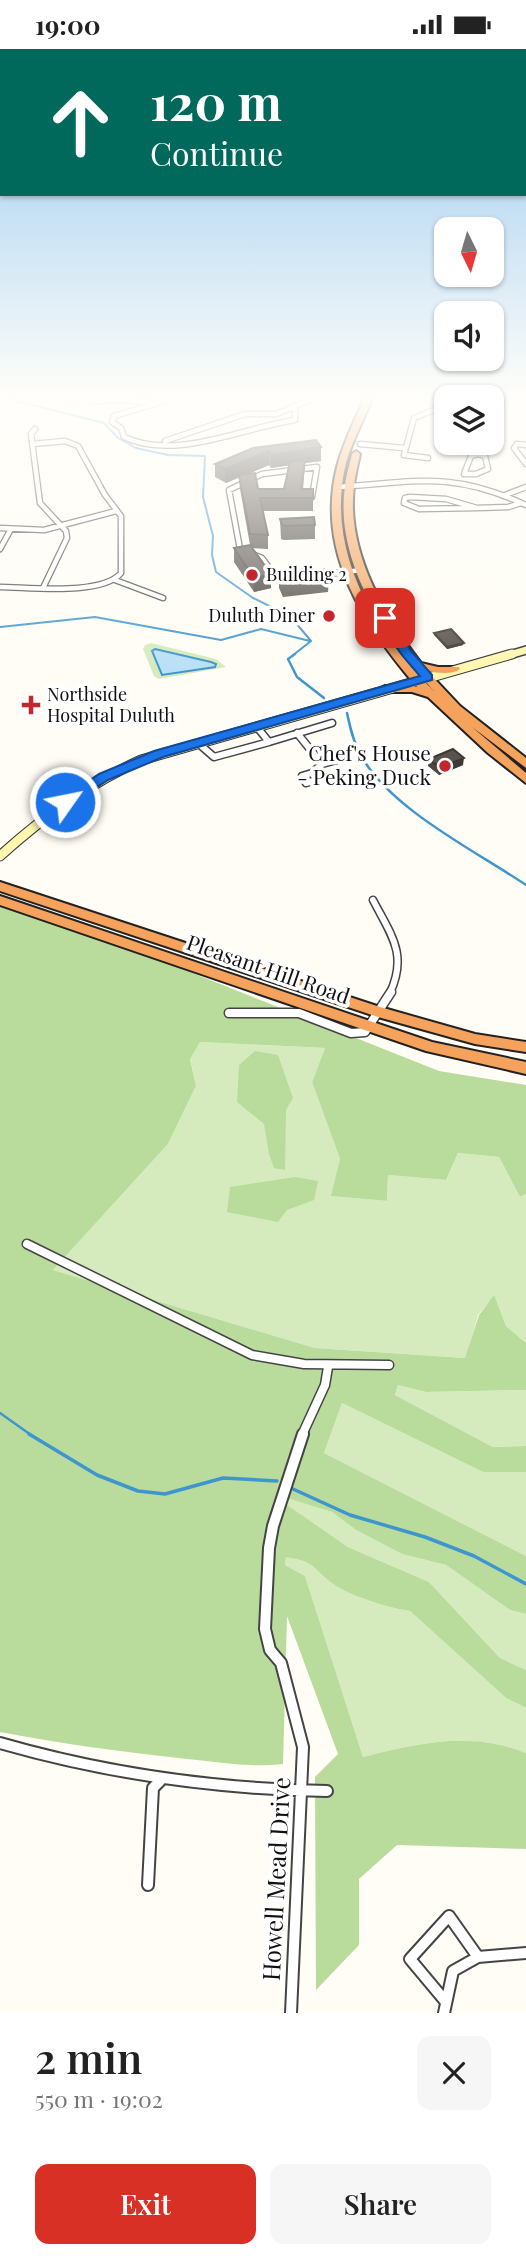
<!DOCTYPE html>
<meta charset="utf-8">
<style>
:root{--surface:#fff;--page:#f6f6f6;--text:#222;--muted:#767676;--accent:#d93025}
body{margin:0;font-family:"Playfair Display",serif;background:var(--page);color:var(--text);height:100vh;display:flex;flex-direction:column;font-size:26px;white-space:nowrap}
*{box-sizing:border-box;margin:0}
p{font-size:23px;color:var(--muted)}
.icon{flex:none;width:38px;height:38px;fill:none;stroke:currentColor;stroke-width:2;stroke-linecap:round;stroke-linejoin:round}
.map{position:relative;height:1964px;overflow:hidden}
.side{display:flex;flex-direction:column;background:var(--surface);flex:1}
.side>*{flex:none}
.guide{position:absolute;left:0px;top:0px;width:527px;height:147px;box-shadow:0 2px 5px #0004;background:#00695c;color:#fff;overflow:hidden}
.needle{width:46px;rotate:175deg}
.controls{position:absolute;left:434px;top:168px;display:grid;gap:14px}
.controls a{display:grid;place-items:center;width:70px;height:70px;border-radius:14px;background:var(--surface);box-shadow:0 2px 5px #0004;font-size:35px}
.pin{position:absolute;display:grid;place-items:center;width:60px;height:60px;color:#fff;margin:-30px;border-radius:14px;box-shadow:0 4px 10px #0006}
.me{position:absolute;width:77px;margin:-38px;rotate:57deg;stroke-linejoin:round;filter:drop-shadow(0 0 5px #0008)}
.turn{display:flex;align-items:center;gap:24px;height:147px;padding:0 35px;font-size:32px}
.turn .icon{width:91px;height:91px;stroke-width:2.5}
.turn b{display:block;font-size:49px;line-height:60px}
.round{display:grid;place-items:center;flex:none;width:74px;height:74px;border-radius:14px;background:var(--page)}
.headline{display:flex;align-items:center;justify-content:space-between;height:119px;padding:0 35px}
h1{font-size:42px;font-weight:600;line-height:52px}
.cta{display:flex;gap:14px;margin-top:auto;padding:14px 35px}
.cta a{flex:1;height:80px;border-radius:14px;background:var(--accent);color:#fff;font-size:28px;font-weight:600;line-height:80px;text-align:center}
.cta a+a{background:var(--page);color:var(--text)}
.status{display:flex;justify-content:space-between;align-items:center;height:49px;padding:0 35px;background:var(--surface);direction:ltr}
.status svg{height:19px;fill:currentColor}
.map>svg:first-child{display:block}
</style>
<div class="status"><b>19:00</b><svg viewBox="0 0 49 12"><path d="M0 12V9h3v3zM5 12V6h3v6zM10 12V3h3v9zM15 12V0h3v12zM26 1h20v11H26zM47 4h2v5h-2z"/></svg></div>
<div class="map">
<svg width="526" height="1964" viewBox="0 0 526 1964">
<rect width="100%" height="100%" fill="#fffdf5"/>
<!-- green -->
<path fill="#d5ebbd" d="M151,594L216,610L226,618L159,630L154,627L143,600L145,596Z
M200,993L325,999L312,1033L340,1110L332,1147L387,1152L388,1126L446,1131L458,1104L499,1108L520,1148L526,1145V1294L506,1277L494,1247L478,1266L466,1309L315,1299L53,1221L168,1095L196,1037L190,1009Z
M398,1336L426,1343L526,1341V1397L493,1398L395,1346Z
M342,1354L483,1423H526V1507L324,1404Z
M284,1447L332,1463L356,1481L402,1505L446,1516L510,1561L526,1565V1621L500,1609L429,1533L348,1498L284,1455Z
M286,1507C316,1513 310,1516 332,1533C350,1547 388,1559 410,1562L506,1649L526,1659V1704C468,1682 421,1694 363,1708L305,1527L285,1516Z"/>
<!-- forest -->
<path fill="#b9dc9c" d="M0,855L122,896L439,1022L526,1036V1145L520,1148L499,1108L458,1104L446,1131L388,1126L387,1152L331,1147L340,1110L312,1033L325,999L200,993L190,1010L196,1037L168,1095L53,1221L315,1299L465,1309L479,1266L494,1246L506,1277L526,1294V1341L426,1343L398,1336L395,1346L493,1398L526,1397V1423H483L342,1354L324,1404L526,1507V1565L510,1561L446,1516L402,1505L356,1481L332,1463L284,1448V1454L348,1498L429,1533L500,1609L526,1621V1659L506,1649L410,1562C388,1559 350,1547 332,1534C310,1517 316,1513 286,1508L285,1516L305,1527L363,1708C420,1694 469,1682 526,1704V1800L397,1796L359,1830V1896L316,1941L315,1728L338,1705L287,1567L283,1715C251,1719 219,1713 187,1710C124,1703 62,1695 0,1683Z
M255,1002L278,1006L293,1049L286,1061L285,1121L274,1119L269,1105L264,1075L237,1053L239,1016Z
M295,1128L318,1132L314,1151L287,1161L278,1173L227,1163L230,1138Z"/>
<!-- water -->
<path fill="#b9e0f7" stroke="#3f96cf" stroke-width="2" d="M155,600L211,613L216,615L215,618L162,626L152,602Z"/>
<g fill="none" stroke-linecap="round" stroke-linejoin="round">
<!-- stream-far2 -->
<path stroke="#3f96cf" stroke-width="2" d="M0,348L104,374L118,389L136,399L168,406L205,407L203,448L213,487L212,506L216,523L253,549L290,567L311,592
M0,578L95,568L221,591L261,580L310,592
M292,607L311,592"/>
<!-- stream-far1 -->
<path stroke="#3f96cf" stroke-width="2.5" d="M295,605L288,610L297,628L324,649
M347,664C350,678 353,692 360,705C390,760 474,801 526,836
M0,1364L31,1386"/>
<!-- stream -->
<path stroke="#3f96cf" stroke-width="3.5" d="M29,1385L97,1426L138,1442L165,1445L223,1429L277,1432
M293,1440L350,1466L425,1488L474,1507L526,1535"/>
<defs>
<path id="street-far3" d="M87,348L91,352L129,351L151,354
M177,348L114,367L112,373L121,379L124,388C176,412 241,379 295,371V359
M505,348L508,349
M35,380L31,385L40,454L66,482L67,489L43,539
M165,392L245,365H276L318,348
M360,395L404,399
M526,396L517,395L514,399L526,415
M478,405L485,407L488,420L476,425H464L471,407Z
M428,409L404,406L414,369L446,356
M338,438C416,433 450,421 526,456
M505,446L526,438
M410,448L446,450L477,459L419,460L404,454L405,449Z
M477,459L508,458L521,454
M0,479L44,481L116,462
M0,500L11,480
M319,526L362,521
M288,530L277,529L262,509L240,500L229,441L262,425L317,418L312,448
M115,531L163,549
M0,538C29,538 102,547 121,524V467L105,446L78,397L65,392L33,395"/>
<path id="street-far2" d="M257,678L269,693L332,674
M297,684L322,715L347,708
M198,694L214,708L269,693
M312,724L317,731L306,734L302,727Z
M312,724L322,715
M373,851C391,886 408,905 390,944"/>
<path id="street-far1" d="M229,964H299L351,984L365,983L391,943
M27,1195L252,1306L304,1315L389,1316
M302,1386L325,1336L328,1318"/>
<path id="street" d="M0,1694C108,1725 215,1740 327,1742
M148,1836L153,1739L160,1732
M446,1953L410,1910L449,1867L478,1908
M291,1964L303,1698L281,1614L270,1601L265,1580L269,1499L273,1477L303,1385
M444,1964L453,1922L478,1908L526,1904"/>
<path id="secondary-far1" d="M506,607L526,601"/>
<path id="secondary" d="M0,807C43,768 88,735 141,711L512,605"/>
<path id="highway" d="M365,348H373C363,373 349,397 344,423C328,508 377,587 435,643C387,590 334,514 345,437C346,426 350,415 352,405L356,402L360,405C358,415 355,426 354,437C346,501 383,565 421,614L438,618H459L460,620C452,626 438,624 427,622L460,657L526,709V719L472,678L526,724V734L488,704L428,648L412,643H385L380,640L385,637L417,638C365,577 315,504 337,418C343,394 355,371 365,348Z
M0,833L380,958L475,985L526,993V1003L475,995L378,968L0,842Z
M0,847L432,993L526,1013V1025L426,1002L0,856Z"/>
</defs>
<!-- street-far3 casing -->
<use href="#street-far3" stroke="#444" stroke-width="7"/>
<!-- street-far2 casing -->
<use href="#street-far2" stroke="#444" stroke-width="9"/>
<!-- street-far1 casing -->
<use href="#street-far1" stroke="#444" stroke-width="11"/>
<!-- street casing -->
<use href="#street" stroke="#444" stroke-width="14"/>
<!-- secondary-far1 casing -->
<use href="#secondary-far1" stroke="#333" stroke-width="10"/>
<!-- secondary casing -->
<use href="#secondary" stroke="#333" stroke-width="11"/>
<!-- highway casing -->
<use href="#highway" stroke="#222" stroke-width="4"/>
<!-- street-far3 -->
<use href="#street-far3" stroke="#fff" stroke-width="4.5"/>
<!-- street-far2 -->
<use href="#street-far2" stroke="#fff" stroke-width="6"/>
<!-- street-far1 -->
<use href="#street-far1" stroke="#fff" stroke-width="8"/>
<!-- street -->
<use href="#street" stroke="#fff" stroke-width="10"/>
<!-- secondary-far1 -->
<use href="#secondary-far1" stroke="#fff6b0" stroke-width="7"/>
<!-- secondary -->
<use href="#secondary" stroke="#fff6b0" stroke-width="9"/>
<!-- highway -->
<use href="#highway" fill="#f5a25d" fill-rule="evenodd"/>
</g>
<!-- wall -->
<path fill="#4d4742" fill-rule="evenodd" d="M253,399L321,412L305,414L303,440L313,449V462H263L268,486V500L252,499L271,539L254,543L234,513V499L250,496L240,440L239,428L226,434L215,428V415ZM269,416L271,419L289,416L284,440H258L246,426Z
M280,470L315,476V490L284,491L281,490Z
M279,524L329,529L328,543L283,548L279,539Z
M434,584L463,596L447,600L434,586Z
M429,710L463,716L439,726L428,717Z"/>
<!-- shaded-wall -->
<path fill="#3f3936" d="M321,398V412L305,414L302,449L301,440L305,414L271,419V406Z
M269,402V416L226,434L225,420Z
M271,525V539L254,543V529Z
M464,594L463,596L447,600V598Z
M464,709L463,716L439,726L440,719Z"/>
<!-- building -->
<path fill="#5a524d" stroke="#3f3936" stroke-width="2" d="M316,391L321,398L271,406L269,402L225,420L215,415L253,399Z
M305,411L301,440H313V449H260L268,486L250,485L239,426L255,424L258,440H284L290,413Z
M314,468L315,476L284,477L282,476L280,470Z
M250,496L271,525L254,529L234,499Z
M325,520L329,529L283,534L279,524Z
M451,580L464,594L447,598L434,584Z
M453,700L464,709L440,719L429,710Z"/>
<!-- sky -->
<linearGradient id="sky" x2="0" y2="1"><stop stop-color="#95c6ee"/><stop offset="0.56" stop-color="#fffefa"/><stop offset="1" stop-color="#fffefa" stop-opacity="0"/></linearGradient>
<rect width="526" height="623" fill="url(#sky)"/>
<!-- route -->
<path fill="#1a73e8" stroke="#114b97" stroke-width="2" d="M385,566L389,567L411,602L432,626V631L163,708L108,731L70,756H60L58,753L99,725L154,702L420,627L402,606L379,569Z"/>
<!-- markers -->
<g fill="#c4262e" stroke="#fff" stroke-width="2.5">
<circle cx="252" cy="526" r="7"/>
<circle cx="329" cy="567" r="7"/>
<path d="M27.5 645.5h7v7h7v7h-7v7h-7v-7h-7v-7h7z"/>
<circle cx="445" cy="717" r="7"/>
</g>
<g text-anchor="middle" stroke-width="7" stroke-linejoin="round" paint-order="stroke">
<!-- far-poi labels -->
<g font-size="18" fill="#111" stroke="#fff" text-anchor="start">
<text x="266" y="532">Building 2</text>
<text x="315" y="573" text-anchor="end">Duluth Diner</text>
<text x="47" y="652">Northside<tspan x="47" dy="21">Hospital Duluth</tspan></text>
</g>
<!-- poi labels -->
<g font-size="21" fill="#111" stroke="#fff" text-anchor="end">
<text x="431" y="712">Chef's House<tspan x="431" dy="24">- Peking Duck</tspan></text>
</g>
<!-- street labels -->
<g font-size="21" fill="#111" stroke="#fff">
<text transform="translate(268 921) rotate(19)" y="7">Pleasant Hill Road</text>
</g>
<!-- near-street labels -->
<g font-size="24" fill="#111" stroke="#fff">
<text transform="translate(277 1830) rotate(-87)" y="8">Howell Mead Drive</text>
</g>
</g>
</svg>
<div class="controls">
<a><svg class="needle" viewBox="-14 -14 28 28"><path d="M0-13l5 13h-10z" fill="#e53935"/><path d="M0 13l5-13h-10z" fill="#767676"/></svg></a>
<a><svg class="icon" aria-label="sound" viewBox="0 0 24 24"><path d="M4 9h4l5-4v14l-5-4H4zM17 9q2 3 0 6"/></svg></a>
<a><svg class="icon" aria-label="layers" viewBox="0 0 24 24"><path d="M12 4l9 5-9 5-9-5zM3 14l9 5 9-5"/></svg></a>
</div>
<div class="pin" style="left:385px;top:569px;background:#d93025"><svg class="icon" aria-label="arrive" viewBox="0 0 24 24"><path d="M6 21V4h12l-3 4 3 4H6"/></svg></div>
<svg class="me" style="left:65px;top:753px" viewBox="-20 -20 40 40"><circle r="17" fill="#1a73e8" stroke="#fff" stroke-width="3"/><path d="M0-11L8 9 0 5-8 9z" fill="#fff"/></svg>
<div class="guide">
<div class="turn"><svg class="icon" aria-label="ahead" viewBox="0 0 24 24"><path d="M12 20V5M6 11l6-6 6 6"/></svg><div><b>120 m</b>Continue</div></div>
</div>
</div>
<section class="side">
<div class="headline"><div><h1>2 min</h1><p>550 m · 19:02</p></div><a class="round"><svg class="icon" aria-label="close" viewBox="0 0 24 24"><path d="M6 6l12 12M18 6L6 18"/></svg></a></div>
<div class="cta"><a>Exit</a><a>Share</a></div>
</section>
